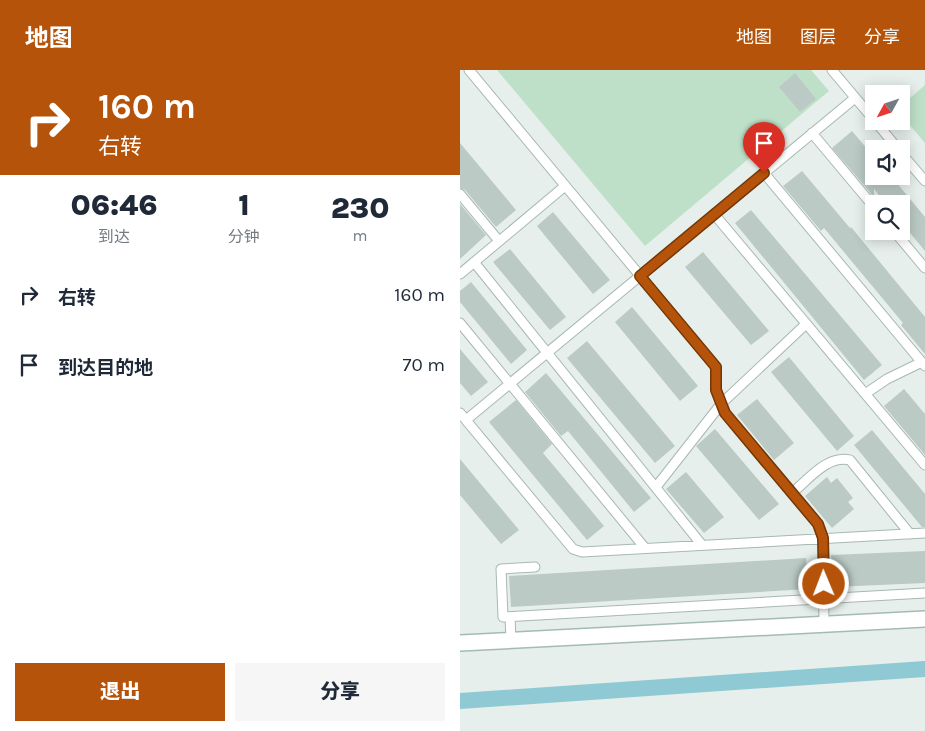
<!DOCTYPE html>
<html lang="zh">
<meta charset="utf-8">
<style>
:root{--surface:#fff;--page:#f6f6f7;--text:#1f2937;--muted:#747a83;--accent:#b45309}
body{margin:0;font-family:Karla,"Noto Sans SC",sans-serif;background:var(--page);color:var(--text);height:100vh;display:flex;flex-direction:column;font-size:19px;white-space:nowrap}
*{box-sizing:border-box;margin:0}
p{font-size:16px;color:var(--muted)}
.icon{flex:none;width:28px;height:28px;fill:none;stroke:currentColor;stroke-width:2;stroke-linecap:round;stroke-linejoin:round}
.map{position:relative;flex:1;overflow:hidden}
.details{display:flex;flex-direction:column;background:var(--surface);width:460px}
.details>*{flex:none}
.banner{background:#b45309;color:#fff;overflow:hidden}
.needle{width:32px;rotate:230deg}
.controls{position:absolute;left:405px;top:15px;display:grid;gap:10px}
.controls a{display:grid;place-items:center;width:45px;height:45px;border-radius:0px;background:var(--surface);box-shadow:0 2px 12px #0003;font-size:25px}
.pin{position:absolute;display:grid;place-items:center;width:42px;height:42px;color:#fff;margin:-51px -21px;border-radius:50% 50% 50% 0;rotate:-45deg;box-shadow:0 0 5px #0007}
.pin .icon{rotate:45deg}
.me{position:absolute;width:55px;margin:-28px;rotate:359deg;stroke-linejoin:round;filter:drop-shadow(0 0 4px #0008)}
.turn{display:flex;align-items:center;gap:18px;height:105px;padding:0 15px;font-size:22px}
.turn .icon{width:65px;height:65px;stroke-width:2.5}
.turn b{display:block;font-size:35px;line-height:42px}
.eta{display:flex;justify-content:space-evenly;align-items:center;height:85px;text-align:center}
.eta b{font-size:30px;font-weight:800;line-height:35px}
.primary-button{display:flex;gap:10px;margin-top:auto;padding:10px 15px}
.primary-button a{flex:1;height:58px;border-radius:0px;background:var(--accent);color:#fff;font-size:20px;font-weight:800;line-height:58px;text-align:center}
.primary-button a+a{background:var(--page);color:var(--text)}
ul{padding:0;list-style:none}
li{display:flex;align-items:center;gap:15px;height:70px;padding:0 15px}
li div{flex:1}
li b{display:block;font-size:19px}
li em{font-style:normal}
header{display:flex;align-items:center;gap:30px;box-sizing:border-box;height:70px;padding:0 25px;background:var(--accent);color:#fff}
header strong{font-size:24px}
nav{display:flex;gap:28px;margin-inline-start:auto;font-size:18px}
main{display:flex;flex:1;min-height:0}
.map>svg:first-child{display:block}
</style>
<header>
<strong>地图</strong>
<nav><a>地图</a><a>图层</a><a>分享</a></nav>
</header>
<main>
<section class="details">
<div class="banner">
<div class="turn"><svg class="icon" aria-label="right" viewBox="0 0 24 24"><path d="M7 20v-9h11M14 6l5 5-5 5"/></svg><div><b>160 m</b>右转</div></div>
</div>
<div class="eta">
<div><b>06:46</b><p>到达</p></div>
<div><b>1</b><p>分钟</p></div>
<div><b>230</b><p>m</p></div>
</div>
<ul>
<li><svg class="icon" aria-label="right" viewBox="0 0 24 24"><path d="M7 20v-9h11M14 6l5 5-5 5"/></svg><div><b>右转</b></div><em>160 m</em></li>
<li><svg class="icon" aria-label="arrive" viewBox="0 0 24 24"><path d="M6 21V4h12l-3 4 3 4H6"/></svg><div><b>到达目的地</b></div><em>70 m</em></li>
</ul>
<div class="primary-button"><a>退出</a><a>分享</a></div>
</section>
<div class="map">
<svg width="465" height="661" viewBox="0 0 465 661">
<rect width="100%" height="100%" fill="#e6efeb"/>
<!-- green -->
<path fill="#bfe0c8" d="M37,0H351L369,21L185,176Z
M465,15V73L441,45V36Z"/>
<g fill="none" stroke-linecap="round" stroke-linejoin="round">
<!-- canal -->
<path stroke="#8ec9d4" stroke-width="16" d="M0,631L465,599"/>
</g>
<!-- building -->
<path fill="#bbcac4" d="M335,3L356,29L340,42L319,17Z
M392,61L414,87V106H431L465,147V181L441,152V134H426L414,119V127L372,78Z
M0,73L56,140L36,157L5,120L0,118Z
M342,101L390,158L391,157L465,247V284L441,255L443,253L364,158L361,161L323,116Z
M0,134L26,165L0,189Z
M291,140L422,295L404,310L275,153Z
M93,142L150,210L133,224L77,156Z
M50,179L106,247L90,260L33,192Z
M243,182L309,261L291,275L225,197Z
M11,212L67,280L51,294L0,232V221Z
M172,237L238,316L220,331L155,252Z
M127,271L215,376L195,393L107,288Z
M0,279L28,312L11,326L0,313Z
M329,287L394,366L377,381L311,302Z
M86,303L191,428L174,442L108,361L101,366L65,322Z
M444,319L465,344V385L424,336Z
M297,329L334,373L314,390L277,345Z
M56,330L92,374L83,383L144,456L127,470L29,352Z
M255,359L319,434L299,450L236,376Z
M412,360L465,424V457H462L394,375Z
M0,389L59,460L41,474L0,425Z
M226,402L264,447L244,463L206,419Z
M367,407L371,413L377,408L393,428L388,432L394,439L372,458L345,426Z
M465,481V513L373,517L371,485Z
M346,488L348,519L51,537L49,506Z"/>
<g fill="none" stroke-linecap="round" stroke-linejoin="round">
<defs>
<path id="service" d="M9,0L256,297V320L265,343L332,423
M372,0L414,50
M415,51L438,79
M352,63L414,137
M441,83L465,111
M304,103L465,296
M0,124L39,171
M254,144L465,395
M434,161L465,198
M14,192L242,475
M0,204L105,116
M0,253L185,478
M405,324L427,309L462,292
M0,343L113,479L122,482L465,463
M6,350L395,28
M196,417L261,334L346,254
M75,497L41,499L43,547L465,523
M50,547L51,570
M364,554L363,468L358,454L332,423C349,409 367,385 390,390L450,464"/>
<path id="secondary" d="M0,573L465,549"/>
</defs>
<!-- service casing -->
<use href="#service" stroke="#a8b8b2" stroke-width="11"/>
<!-- secondary casing -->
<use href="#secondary" stroke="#a4bbb3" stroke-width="18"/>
<!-- service -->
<use href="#service" stroke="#fff" stroke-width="9"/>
<!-- secondary -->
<use href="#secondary" stroke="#fff" stroke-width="15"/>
</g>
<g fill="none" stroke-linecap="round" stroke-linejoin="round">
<defs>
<path id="route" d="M304,103L180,206L256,297V320L265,343L358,454L363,468L364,514"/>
</defs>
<!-- route casing -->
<use href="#route" stroke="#753606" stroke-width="12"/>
<!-- route -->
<use href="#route" stroke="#b45309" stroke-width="9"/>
</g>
</svg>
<div class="controls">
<a><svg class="needle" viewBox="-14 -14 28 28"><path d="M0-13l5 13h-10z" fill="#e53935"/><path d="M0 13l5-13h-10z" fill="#747a83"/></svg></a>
<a><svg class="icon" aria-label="sound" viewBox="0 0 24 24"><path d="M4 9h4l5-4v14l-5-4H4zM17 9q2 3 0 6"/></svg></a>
<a><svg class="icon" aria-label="search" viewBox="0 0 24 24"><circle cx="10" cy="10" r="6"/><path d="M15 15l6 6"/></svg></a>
</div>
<div class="pin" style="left:304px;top:103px;background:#d93025"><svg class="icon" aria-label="arrive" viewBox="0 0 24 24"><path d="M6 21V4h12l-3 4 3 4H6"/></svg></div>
<svg class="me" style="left:364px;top:514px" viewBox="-20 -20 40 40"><circle r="17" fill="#b45309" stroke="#fff" stroke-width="3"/><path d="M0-11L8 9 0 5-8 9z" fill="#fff"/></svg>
</div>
</main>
